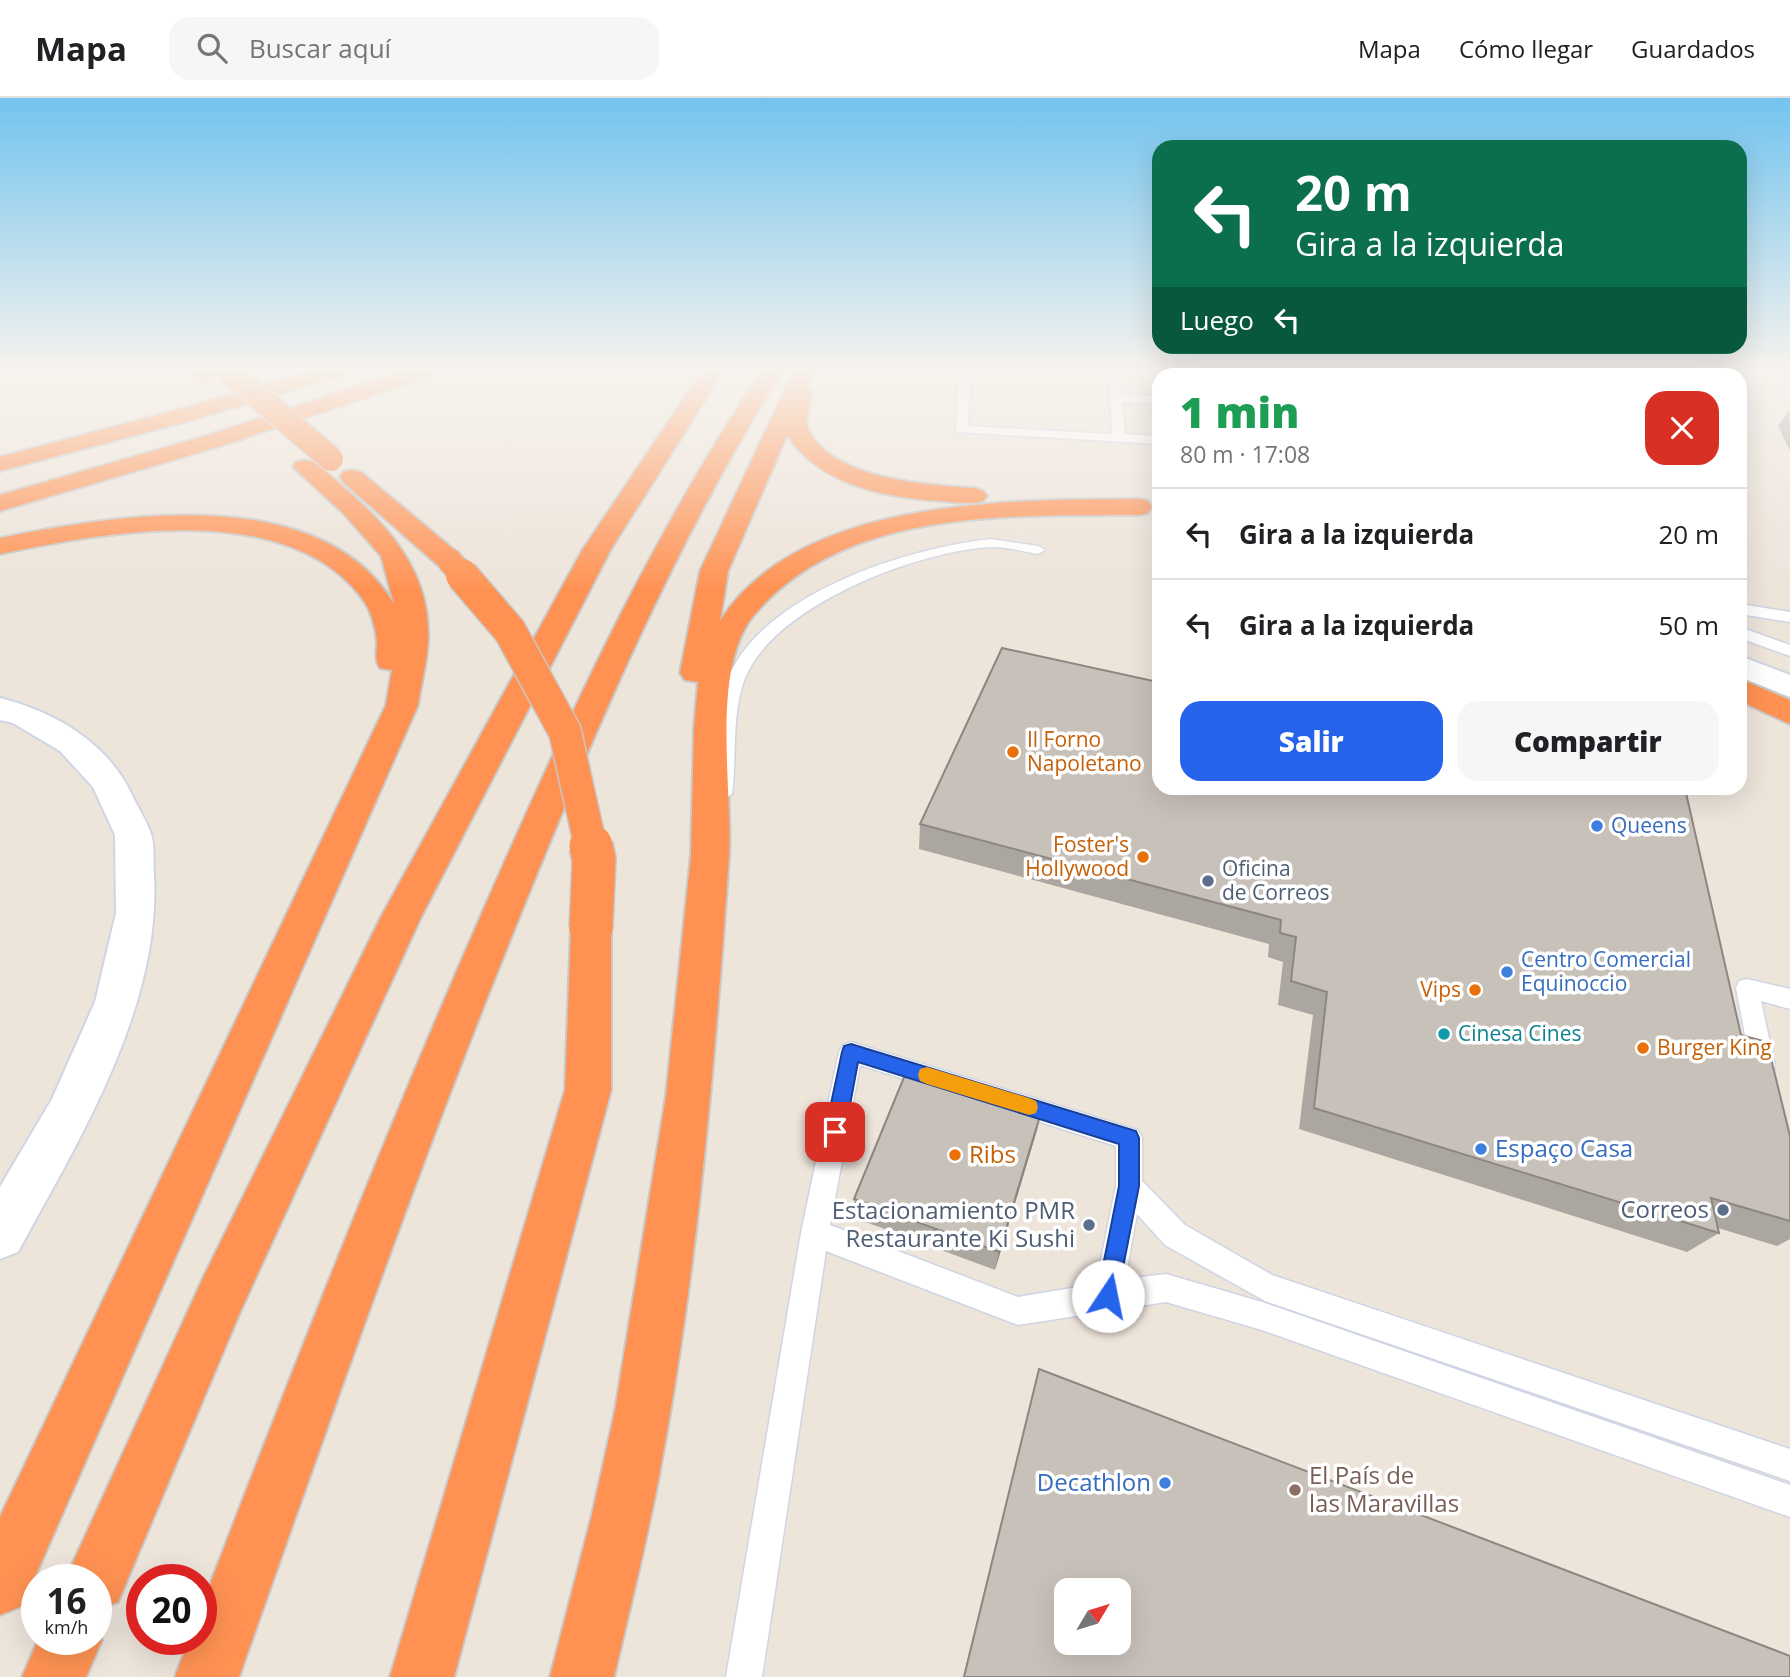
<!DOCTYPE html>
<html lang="es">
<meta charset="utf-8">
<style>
:root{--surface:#fff;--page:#f6f6f6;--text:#202124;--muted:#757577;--line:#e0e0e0;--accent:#2563eb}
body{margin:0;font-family:"Open Sans",sans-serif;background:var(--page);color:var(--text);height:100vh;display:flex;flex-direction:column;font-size:26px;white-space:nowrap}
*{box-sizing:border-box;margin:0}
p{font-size:23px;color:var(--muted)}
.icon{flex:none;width:38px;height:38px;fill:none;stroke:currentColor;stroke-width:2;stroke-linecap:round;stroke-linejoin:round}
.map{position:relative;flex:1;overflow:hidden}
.panel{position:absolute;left:1152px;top:270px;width:595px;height:427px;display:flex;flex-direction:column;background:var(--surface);border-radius:21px;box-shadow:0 7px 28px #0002}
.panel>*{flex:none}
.banner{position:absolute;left:1152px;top:42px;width:595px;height:214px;border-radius:21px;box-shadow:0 7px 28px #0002;background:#0b6e4f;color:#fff;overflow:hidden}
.needle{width:46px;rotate:52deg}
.controls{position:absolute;left:1054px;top:1480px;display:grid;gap:14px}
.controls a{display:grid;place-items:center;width:77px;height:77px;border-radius:14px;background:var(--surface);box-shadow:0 7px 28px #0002;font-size:35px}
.speed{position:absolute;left:21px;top:1466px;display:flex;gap:14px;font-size:35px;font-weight:700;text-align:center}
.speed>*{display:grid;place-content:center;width:91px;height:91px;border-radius:50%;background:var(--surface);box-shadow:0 7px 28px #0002;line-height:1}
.speed small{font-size:18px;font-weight:400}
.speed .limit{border:10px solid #d22;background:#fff;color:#111}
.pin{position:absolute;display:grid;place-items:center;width:60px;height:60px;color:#fff;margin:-30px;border-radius:14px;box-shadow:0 4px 10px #0006}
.me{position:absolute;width:77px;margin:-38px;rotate:11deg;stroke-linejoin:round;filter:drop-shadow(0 0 5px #0008)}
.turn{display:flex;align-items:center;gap:24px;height:147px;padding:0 28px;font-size:32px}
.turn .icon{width:91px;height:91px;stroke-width:2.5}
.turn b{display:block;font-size:49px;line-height:60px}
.then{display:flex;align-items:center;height:66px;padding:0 28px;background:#0003;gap:14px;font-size:26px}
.round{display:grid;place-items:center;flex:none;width:74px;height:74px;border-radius:21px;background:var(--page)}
.headline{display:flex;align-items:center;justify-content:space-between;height:119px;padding:0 28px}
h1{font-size:42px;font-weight:800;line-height:52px;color:#1e9e55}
.primary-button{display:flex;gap:14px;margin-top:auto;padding:14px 28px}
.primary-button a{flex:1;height:80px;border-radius:21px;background:var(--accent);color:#fff;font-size:28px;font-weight:800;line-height:80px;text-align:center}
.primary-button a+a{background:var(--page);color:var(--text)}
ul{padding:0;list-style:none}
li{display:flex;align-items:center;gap:21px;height:91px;padding:0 28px;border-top:2px solid var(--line)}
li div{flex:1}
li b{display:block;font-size:26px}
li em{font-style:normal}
header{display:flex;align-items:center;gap:42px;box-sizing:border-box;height:98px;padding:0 35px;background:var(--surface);border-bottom:2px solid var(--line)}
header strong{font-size:33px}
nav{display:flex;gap:38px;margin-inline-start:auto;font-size:24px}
.search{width:490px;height:63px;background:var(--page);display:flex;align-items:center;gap:18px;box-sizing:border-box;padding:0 24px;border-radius:21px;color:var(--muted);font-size:26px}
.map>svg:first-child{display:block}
</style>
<header>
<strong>Mapa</strong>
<div class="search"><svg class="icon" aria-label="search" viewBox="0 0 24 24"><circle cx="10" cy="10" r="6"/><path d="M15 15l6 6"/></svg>Buscar aquí</div>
<nav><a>Mapa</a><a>Cómo llegar</a><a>Guardados</a></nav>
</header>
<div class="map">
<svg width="1790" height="1579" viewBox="0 0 1790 1579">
<rect width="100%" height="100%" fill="#ede4da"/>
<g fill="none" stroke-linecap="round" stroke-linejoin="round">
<defs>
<path id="lane" d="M959,272H971L968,328L1112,336L1109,272H1121L1122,297L1158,298V306L1122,304L1125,336L1158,338V346L956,334Z
M1251,272H1279L1291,276H1264Z
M1481,272H1503L1492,276H1471Z
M1610,272H1671L1660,276H1616Z
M1671,272H1687L1694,276H1678Z
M1729,272H1744L1737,276H1722Z
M991,441L1038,448L1045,452L1038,456C1023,453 1006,449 991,449C917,453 775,507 745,580C731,616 737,658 732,696L722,703L715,701L712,696C719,658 713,616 728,580C764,495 907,450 991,441Z
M1740,506L1790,514V524L1740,516Z
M1740,529L1790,547V558L1740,540Z
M1747,881L1790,891V911L1761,903L1775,968L1772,976L1763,979L1754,976L1751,968L1736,890L1739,883Z
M851,944L1138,1032L1142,1040V1083L1185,1127L1272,1177L1790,1351V1383L1265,1203L1165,1147L1137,1116L1125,1181L1166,1176L1262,1204L1790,1387V1419L1262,1232L1166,1204L1018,1227L826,1153L762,1579H726L801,1135L839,954L843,947ZM860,967L1116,1048V1088L1096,1186L1018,1199L830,1127Z"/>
<path id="street" d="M1378,272H1400L1397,276H1376Z
M1740,558L1790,577V599L1740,579Z
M0,600C55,614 107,644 132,697C138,710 147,723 151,736C155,748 153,765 154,778C161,909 79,1042 18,1154L0,1161V1089L52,1001L95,904L116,815L115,737L93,689L60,653L13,625L0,622Z"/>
<path id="highway" d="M186,272H209L216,279L205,285L197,284Z
M314,272H346L343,277L193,322L0,373V359L177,312Z
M406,272H437L434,277L221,348L0,413V397L205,338Z
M703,272H724L611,451L421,819L240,1214L118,1504L96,1513V1482H65L204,1178L381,819L583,451Z
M762,272H783C676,442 598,625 523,810C420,1063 330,1321 239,1579H175L189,1542H201V1510C292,1273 384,1038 486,806C567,622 650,440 762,272Z
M794,272H815L807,289L812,294L806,325C823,381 927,387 974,390L983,393L987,398L983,403C969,407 954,404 940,403C884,399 820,387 787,337L728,473L720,523C799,399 1010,402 1139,401L1148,403L1152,409L1148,415L1139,417C1011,418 845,409 754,517C710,569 733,693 729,758C715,962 698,1166 661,1367C648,1439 630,1509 614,1579H550L592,1417L615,1313L666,998L691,757L694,630L698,584L685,582L680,575L700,473Z
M1334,272H1360L1363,276H1337Z
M305,362L314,364C370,411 432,461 428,543C427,564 421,586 418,607L22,1508L0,1517V1419L386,607L392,572L380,570C374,561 377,555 377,545C376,530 371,512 362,500C287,400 104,434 0,456V440C117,416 321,383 394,506L381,458L343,415L293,369L296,364Z
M352,372L361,374L459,456L463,462L459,468H439L343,384L340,379L343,374Z
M1740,581L1790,602V626L1740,603Z
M591,814L605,819L611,830V992L454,1579H390L565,992L571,830L577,819Z
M96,1529L102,1542L86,1579H22L38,1542H96Z"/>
</defs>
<!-- lane casing -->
<use href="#lane" stroke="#cfd5e4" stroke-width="3"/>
<!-- street casing -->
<use href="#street" stroke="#cfd5e4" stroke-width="4"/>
<!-- highway casing -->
<use href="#highway" stroke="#c8c8c8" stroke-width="4"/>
<!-- lane -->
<use href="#lane" fill="#fff" fill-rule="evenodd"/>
<!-- street -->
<use href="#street" fill="#fff" fill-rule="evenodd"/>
<!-- highway -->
<use href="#highway" fill="#ff9253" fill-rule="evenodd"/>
<defs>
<path id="highway-bridge-far2" d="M228,273L331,361
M449,462L463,478"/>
<path id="highway-bridge-far1" d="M462,477L510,533L565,634L591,750"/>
<path id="highway-bridge" d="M591,830L594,761L591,748"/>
</defs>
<!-- highway-bridge-far2 casing -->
<use href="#highway-bridge-far2" stroke="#c8c8c8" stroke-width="27" stroke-linecap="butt"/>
<!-- highway-bridge-far1 casing -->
<use href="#highway-bridge-far1" stroke="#c8c8c8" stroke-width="35" stroke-linecap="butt"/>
<!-- highway-bridge casing -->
<use href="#highway-bridge" stroke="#c8c8c8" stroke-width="46" stroke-linecap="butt"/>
<!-- highway-bridge-far2 -->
<use href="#highway-bridge-far2" stroke="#ff9253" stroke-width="24"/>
<!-- highway-bridge-far1 -->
<use href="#highway-bridge-far1" stroke="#ff9253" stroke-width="32"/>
<!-- highway-bridge -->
<use href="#highway-bridge" stroke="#ff9253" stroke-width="43"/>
</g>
<!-- wall -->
<path fill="#aca6a0" d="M1790,311V353L1778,328Z
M920,726L1741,937L1790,1038V1141L1777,1148L1718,1130L1719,1135L1687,1154L1299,1031L1313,917L1278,907L1283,864L1268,859L1269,846L919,751Z
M1042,1011L1037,1032L995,1172L855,1120L854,1101Z
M1039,1271L1790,1579H963Z"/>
<!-- shaded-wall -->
<path fill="#8c8782" d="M1042,1011L1037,1032L995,1172L999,1154Z"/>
<!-- building -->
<path fill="#c8c1ba" stroke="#8c8782" stroke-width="2" fill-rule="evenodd" d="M1002,550L1158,584V690H1654L1686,695L1741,937L1767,944L1790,1038V1123L1711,1100L1719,1135L1314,1010L1327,894L1291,883L1296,839L1280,835L1281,822L920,726Z
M909,967L1042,1011L999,1154L854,1101Z
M1039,1271L1790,1558V1579H964ZM1066,1493H1118V1545H1066Z"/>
<!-- sky -->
<linearGradient id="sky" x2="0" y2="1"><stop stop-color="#72c4ef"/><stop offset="0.55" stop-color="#f7f3ee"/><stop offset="1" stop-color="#f7f3ee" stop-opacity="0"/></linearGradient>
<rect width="1790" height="493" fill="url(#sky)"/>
<!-- route -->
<path fill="#2563eb" stroke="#184099" stroke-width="2" d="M851,946L1136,1033L1139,1040V1088L1116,1205L1108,1209L1100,1205L1097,1198L1119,1088V1046L858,964L845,1034L842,1041L835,1043L828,1041L825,1034L842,954L844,948Z"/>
<!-- slow -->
<path fill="#f59e0b" d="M927,969L1029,1000L1036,1003L1038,1009L1036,1015L1029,1017L927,986L920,983L918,977L920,971Z"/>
<!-- markers -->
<g fill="#e8710a" stroke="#fff" stroke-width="2.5">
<circle cx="1013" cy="654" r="7"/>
<circle cx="1143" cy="759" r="7"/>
<circle cx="1475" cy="892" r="7"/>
<circle cx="1643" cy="950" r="7"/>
<circle cx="955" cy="1057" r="7"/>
</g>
<g fill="#3f7fe0" stroke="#fff" stroke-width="2.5">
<circle cx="1597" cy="728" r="7"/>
<circle cx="1507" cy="874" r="7"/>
<circle cx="1481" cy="1051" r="7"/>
<circle cx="1165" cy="1385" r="7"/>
</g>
<g fill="#5c6f8a" stroke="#fff" stroke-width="2.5">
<circle cx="1208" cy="783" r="7"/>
<circle cx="1723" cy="1112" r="7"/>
<circle cx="1089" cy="1127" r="7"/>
</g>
<circle fill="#0f9aa8" stroke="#fff" stroke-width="2.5" cx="1444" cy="936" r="7"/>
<circle fill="#8d6e63" stroke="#fff" stroke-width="2.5" cx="1295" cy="1392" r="7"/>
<g text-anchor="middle" stroke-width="7" stroke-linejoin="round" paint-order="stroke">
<!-- food labels -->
<g font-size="21" fill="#c56008" stroke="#fff" text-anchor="start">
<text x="1027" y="649">Il Forno<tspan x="1027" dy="24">Napoletano</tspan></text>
<text x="1129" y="754" text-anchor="end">Foster's<tspan x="1129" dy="24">Hollywood</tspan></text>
<text x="1461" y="899" text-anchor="end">Vips</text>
<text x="1657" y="957">Burger King</text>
</g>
<!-- shop labels -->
<g font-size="21" fill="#366cbe" stroke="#fff" text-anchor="start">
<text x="1611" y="735">Queens</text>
<text x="1521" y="869">Centro Comercial<tspan x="1521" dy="24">Equinoccio</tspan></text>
</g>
<!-- service labels -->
<g font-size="21" fill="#4e5e75" stroke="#fff" text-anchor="start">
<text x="1222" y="778">Oficina<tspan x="1222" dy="24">de Correos</tspan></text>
</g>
<!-- culture labels -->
<g font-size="21" fill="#0d838f" stroke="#fff" text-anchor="start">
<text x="1458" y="943">Cinesa Cines</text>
</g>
<!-- near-shop labels -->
<g font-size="24" fill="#366cbe" stroke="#fff" text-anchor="start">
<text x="1495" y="1059">Espaço Casa</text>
<text x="1151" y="1393" text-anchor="end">Decathlon</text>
</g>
<!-- near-food labels -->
<g font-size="24" fill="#c56008" stroke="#fff" text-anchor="start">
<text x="969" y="1065">Ribs</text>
</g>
<!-- near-service labels -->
<g font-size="24" fill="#4e5e75" stroke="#fff" text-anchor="end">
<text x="1709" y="1120">Correos</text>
<text x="1075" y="1121">Estacionamiento PMR<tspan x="1075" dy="28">Restaurante Ki Sushi</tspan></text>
</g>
<!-- near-education labels -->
<g font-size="24" fill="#785e54" stroke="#fff" text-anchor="start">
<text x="1309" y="1386">El País de<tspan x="1309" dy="28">las Maravillas</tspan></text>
</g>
</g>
</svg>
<div class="controls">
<a><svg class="needle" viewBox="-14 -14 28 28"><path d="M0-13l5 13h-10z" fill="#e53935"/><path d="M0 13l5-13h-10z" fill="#757577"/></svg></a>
</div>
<div class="speed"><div>16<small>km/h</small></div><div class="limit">20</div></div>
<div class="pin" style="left:835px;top:1034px;background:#d93025"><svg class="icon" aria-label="arrive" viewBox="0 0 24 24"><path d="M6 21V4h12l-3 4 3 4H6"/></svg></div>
<svg class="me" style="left:1108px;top:1198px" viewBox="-20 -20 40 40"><circle r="19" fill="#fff"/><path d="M0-13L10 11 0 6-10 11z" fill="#2563eb"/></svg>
<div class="banner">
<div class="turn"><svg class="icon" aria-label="left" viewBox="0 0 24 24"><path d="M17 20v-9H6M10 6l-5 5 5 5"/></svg><div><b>20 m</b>Gira a la izquierda</div></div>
<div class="then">Luego<svg class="icon" aria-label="left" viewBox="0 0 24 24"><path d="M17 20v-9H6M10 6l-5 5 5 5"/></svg></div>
</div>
<section class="panel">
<div class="headline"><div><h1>1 min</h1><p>80 m · 17:08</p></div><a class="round" style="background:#d93025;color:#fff"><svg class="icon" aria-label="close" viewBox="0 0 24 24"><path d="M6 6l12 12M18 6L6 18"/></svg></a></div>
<ul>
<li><svg class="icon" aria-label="left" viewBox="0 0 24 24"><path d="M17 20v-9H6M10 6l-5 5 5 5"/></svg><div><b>Gira a la izquierda</b></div><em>20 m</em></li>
<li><svg class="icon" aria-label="left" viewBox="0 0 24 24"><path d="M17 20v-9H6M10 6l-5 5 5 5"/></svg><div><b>Gira a la izquierda</b></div><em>50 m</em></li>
</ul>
<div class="primary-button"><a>Salir</a><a>Compartir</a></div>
</section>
</div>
